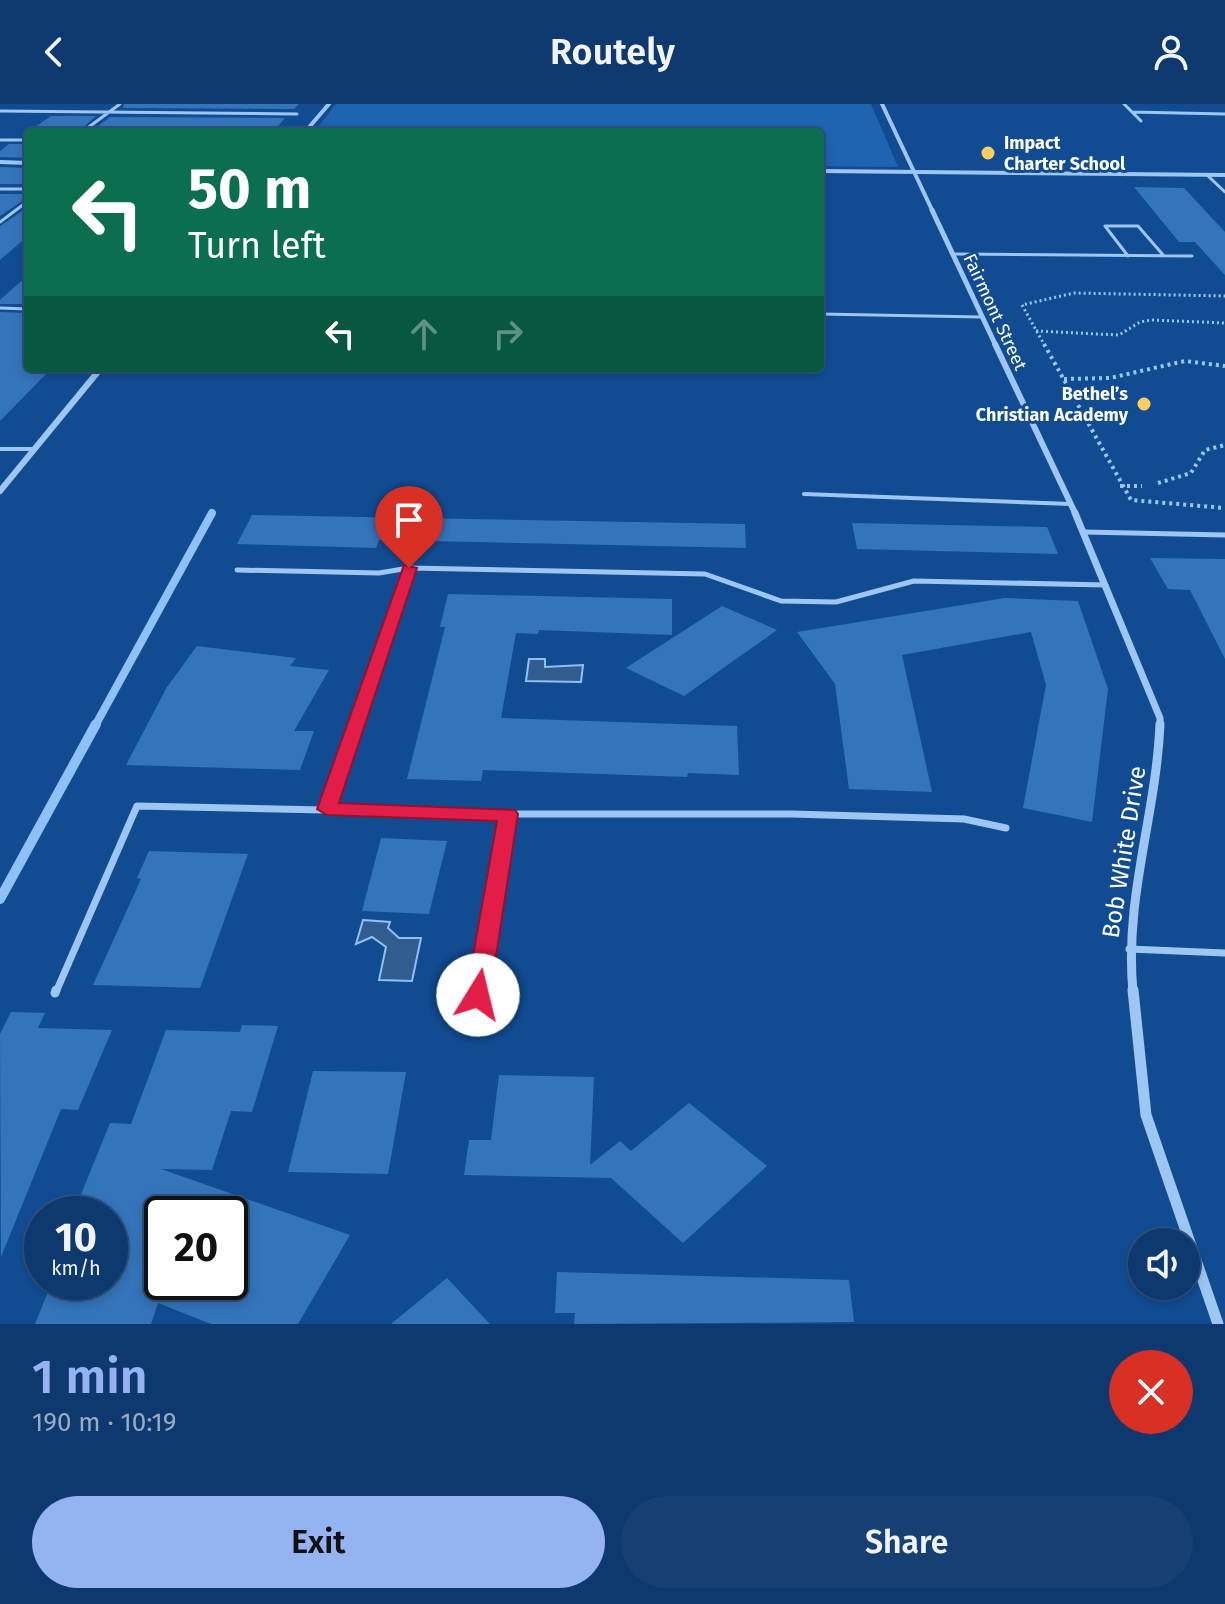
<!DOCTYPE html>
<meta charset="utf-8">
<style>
:root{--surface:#0d396e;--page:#164073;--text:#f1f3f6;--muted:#9aacc2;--line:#2d5381;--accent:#95b2f1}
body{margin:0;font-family:"Fira Sans",sans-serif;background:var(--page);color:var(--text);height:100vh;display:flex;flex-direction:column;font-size:30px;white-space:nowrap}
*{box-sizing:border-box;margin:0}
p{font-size:26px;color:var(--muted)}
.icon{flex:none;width:44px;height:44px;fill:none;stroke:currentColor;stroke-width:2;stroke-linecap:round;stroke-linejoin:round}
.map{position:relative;height:1220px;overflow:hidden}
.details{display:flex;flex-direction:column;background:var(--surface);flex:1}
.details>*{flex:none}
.banner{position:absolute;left:24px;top:24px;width:800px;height:244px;border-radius:8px;box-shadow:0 4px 12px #0003,0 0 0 2px var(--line);background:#0b6e4f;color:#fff;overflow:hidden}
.controls{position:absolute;left:1128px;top:1124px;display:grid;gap:16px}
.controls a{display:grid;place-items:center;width:72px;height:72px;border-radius:50%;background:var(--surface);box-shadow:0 4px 12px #0003,0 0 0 2px var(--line);font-size:40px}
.speed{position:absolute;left:24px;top:1092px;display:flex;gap:16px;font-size:40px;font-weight:700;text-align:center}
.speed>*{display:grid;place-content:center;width:104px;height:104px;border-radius:50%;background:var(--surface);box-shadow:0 4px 12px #0003,0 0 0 2px var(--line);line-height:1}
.speed small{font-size:20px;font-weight:400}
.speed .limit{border:4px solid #111;border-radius:12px;background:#fff;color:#111}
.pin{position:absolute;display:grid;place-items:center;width:68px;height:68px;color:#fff;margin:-82px -34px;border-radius:50% 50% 50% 0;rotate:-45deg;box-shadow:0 0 8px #0007}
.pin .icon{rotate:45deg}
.me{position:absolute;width:88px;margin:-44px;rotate:9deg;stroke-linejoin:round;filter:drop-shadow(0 0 6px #0008)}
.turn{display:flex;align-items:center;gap:28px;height:168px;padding:0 32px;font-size:36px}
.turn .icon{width:104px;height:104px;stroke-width:2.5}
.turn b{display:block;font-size:56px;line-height:68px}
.lanes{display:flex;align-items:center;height:76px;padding:0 32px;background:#0003;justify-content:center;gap:40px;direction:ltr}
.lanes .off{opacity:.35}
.round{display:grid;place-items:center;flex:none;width:84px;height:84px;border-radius:42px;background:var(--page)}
.head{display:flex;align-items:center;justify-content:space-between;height:136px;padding:0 32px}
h1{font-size:48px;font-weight:600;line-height:60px;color:var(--accent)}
.button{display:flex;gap:16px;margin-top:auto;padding:16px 32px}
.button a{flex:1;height:92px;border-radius:48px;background:var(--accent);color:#111;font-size:32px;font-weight:600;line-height:92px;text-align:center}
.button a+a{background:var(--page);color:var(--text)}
header{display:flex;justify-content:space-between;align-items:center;height:104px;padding:0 32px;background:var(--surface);font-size:36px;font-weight:600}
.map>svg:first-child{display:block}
</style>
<header><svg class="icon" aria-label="back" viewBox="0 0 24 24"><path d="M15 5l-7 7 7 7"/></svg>Routely<svg class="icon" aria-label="person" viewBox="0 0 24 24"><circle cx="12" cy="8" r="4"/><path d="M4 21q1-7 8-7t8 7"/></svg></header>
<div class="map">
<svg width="1225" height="1220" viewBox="0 0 1225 1220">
<rect width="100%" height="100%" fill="#114c93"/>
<!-- green -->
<path fill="#1f64b0" d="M336,0H871L898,63L820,62V28H314Z"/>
<!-- water -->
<path fill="#305c90" stroke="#8fc1f6" stroke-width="2" d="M529,555H545V563L583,561L581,578L526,577Z
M363,816L390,818L388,824L399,834H421L412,877L379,876L386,843L372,833L356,840Z"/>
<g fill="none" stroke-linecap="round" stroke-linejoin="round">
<!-- stream-far1 -->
<path stroke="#8fc1f6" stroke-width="8" d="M95,622L212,409"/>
<!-- stream -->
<path stroke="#8fc1f6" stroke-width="10" d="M0,795L96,620"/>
</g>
<!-- building -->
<path fill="#3474ba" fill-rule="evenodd" d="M124,0H299L294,5L123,4Z
M51,12H96L78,28H28V32H22Z
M110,13L285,14L273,28H90Z
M9,40H28V54L0,53V47Z
M0,63L28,64V80H0Z
M1134,83L1184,84L1225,128V171L1195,138H1179Z
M0,90H28V93L0,112Z
M28,103V132L0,156V122Z
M28,171V200H0V196Z
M0,208L28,209V264H52L0,317Z
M252,411L745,420L746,444L379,436L376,444L237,440Z
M852,419L1047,423L1058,450L857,445Z
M1150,454L1225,455V555L1190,486L1168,485Z
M448,490L672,495V531L539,526L538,530L516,529L501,614L737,622L739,671L688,669L687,673L483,666L481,677L407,675L445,523H440Z
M1005,494L1078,497L1108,585L1092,718L1023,704L1046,581L1031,528L902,551L932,688L849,685L835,580L797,528Z
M722,502L777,526L684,592L626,564Z
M197,542L296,554L290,562L329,566L294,627H314L300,666L126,661L167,583Z
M381,734L447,737L429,810L362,807Z
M149,747L248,750L200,884L93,881L141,775L137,774Z
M11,908L45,909L38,924L112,926L78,1006L61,1005L1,1153L0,930Z
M242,921L278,922L252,1008L231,1007L212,1066L161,1065L350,1131L298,1220H211L158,1199L151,1220H35L52,1178H110V1110H73L110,1019L131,1020L166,926L240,928ZM162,1110H230V1178H162Z
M313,967L406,968L388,1070L288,1068Z
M499,971L594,973L590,1061L620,1037L631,1047L689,999L767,1062L683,1139L611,1074L464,1071L469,1036H491Z
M557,1168L849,1176L854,1218L574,1220L575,1209H555Z
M447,1174L490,1220H391Z"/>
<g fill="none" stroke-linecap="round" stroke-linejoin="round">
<!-- path-far1 -->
<path stroke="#9ec6f3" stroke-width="3" stroke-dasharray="2 3" stroke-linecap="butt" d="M1036,227L1119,231L1140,218L1151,216L1225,219
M1045,242L1022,201L1074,189L1225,192"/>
<!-- path -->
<path stroke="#9ec6f3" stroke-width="4" stroke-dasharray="3 4" stroke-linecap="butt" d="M1044,240L1131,396L1225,404
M1064,275L1110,274L1185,257L1225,262
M1158,379L1191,369L1205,346L1225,341
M1120,382H1142"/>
<!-- lane-far4 -->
<path stroke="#9ec6f3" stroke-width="3" d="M1124,0L1141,17
M0,7L297,10
M1132,8L1225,10
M82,28L120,0
M0,36H28
M1207,71L1225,88
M0,85H28
M0,118L28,97
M952,150L1192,152
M1128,152L1105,122H1138L1164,152
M0,204L28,205
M820,210L981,213"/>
<!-- lane-far3 -->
<path stroke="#9ec6f3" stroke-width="4" d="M0,345H31
M804,390L1071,400"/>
<!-- lane-far2 -->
<path stroke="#9ec6f3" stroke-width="5" d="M1084,428L1225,431
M237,466L379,469L409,464L705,470L781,497L836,498L914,477L1106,481
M355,622L409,464"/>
<!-- lane-far1 -->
<path stroke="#9ec6f3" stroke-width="7" d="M327,705L356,620
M1129,845L1225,849
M56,888L137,702L508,710H792L964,715L1006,724
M479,888L508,710"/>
<!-- lane -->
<path stroke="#9ec6f3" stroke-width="9" d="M55,889L56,886
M478,891L479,886"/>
<!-- street-far5 -->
<path stroke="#9ec6f3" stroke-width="4" d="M882,0L933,108
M305,28L329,0
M0,58L28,59
M820,67L1225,71"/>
<!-- street-far4 -->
<path stroke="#9ec6f3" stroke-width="5" d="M932,106L996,242"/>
<!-- street-far3 -->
<path stroke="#9ec6f3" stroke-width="6" d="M995,240L1076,411
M0,387L101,264"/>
<!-- street-far2 -->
<path stroke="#9ec6f3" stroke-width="7" d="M1075,409L1160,614V622"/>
<!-- street-far1 -->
<path stroke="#9ec6f3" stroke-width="9" d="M1133,888C1124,794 1156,712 1160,620"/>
<!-- street -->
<path stroke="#9ec6f3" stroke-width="11" d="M1133,886L1146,1011L1218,1220"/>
</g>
<!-- route -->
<path fill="#e11d48" stroke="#92132f" stroke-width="2" d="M404,461L417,464L339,699L515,706L518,710L490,891L486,898H470L466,891L497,717L327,711L317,705Z"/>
<!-- markers -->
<g fill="#ffcd60" stroke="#114c93" stroke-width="3">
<circle cx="988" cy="49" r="8"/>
<circle cx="1144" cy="300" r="8"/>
</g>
<g text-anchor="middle" stroke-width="6" stroke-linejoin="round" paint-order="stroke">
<!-- far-poi labels -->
<g font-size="18" font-weight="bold" fill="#fff" stroke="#114c93" text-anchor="start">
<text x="1004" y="45">Impact<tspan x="1004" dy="21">Charter School</tspan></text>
<text x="1128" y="296" text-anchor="end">Bethel’s<tspan x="1128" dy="21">Christian Academy</tspan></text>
</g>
<!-- far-street labels -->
<g font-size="18" fill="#fff" stroke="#114c93">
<text transform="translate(995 208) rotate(65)" y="6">Fairmont Street</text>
</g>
<!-- near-street labels -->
<g font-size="24" fill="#fff" stroke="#114c93">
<text transform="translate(1124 748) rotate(-81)" y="8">Bob White Drive</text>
</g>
</g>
</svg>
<div class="controls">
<a><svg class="icon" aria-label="sound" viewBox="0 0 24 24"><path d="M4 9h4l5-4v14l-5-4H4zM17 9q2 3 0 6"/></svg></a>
</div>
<div class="speed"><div>10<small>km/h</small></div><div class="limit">20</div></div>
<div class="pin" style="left:409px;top:464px;background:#d93025"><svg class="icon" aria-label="arrive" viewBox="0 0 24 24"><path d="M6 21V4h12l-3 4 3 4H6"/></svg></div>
<svg class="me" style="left:478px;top:891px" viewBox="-20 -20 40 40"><circle r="19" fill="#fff"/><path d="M0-13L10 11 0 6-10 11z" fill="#e11d48"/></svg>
<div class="banner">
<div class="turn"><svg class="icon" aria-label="left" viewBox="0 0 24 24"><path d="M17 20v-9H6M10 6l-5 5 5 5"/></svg><div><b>50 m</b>Turn left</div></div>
<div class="lanes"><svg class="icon" aria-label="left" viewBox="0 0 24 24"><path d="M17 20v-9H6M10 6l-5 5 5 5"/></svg><svg class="icon off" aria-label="ahead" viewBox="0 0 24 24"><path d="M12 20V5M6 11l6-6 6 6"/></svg><svg class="icon off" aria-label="right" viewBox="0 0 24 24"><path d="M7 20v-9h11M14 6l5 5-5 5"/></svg></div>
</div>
</div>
<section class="details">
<div class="head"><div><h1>1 min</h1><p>190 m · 10:19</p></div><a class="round" style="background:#d93025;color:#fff"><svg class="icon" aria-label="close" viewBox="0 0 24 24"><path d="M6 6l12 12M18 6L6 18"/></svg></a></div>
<div class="button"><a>Exit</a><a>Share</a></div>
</section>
